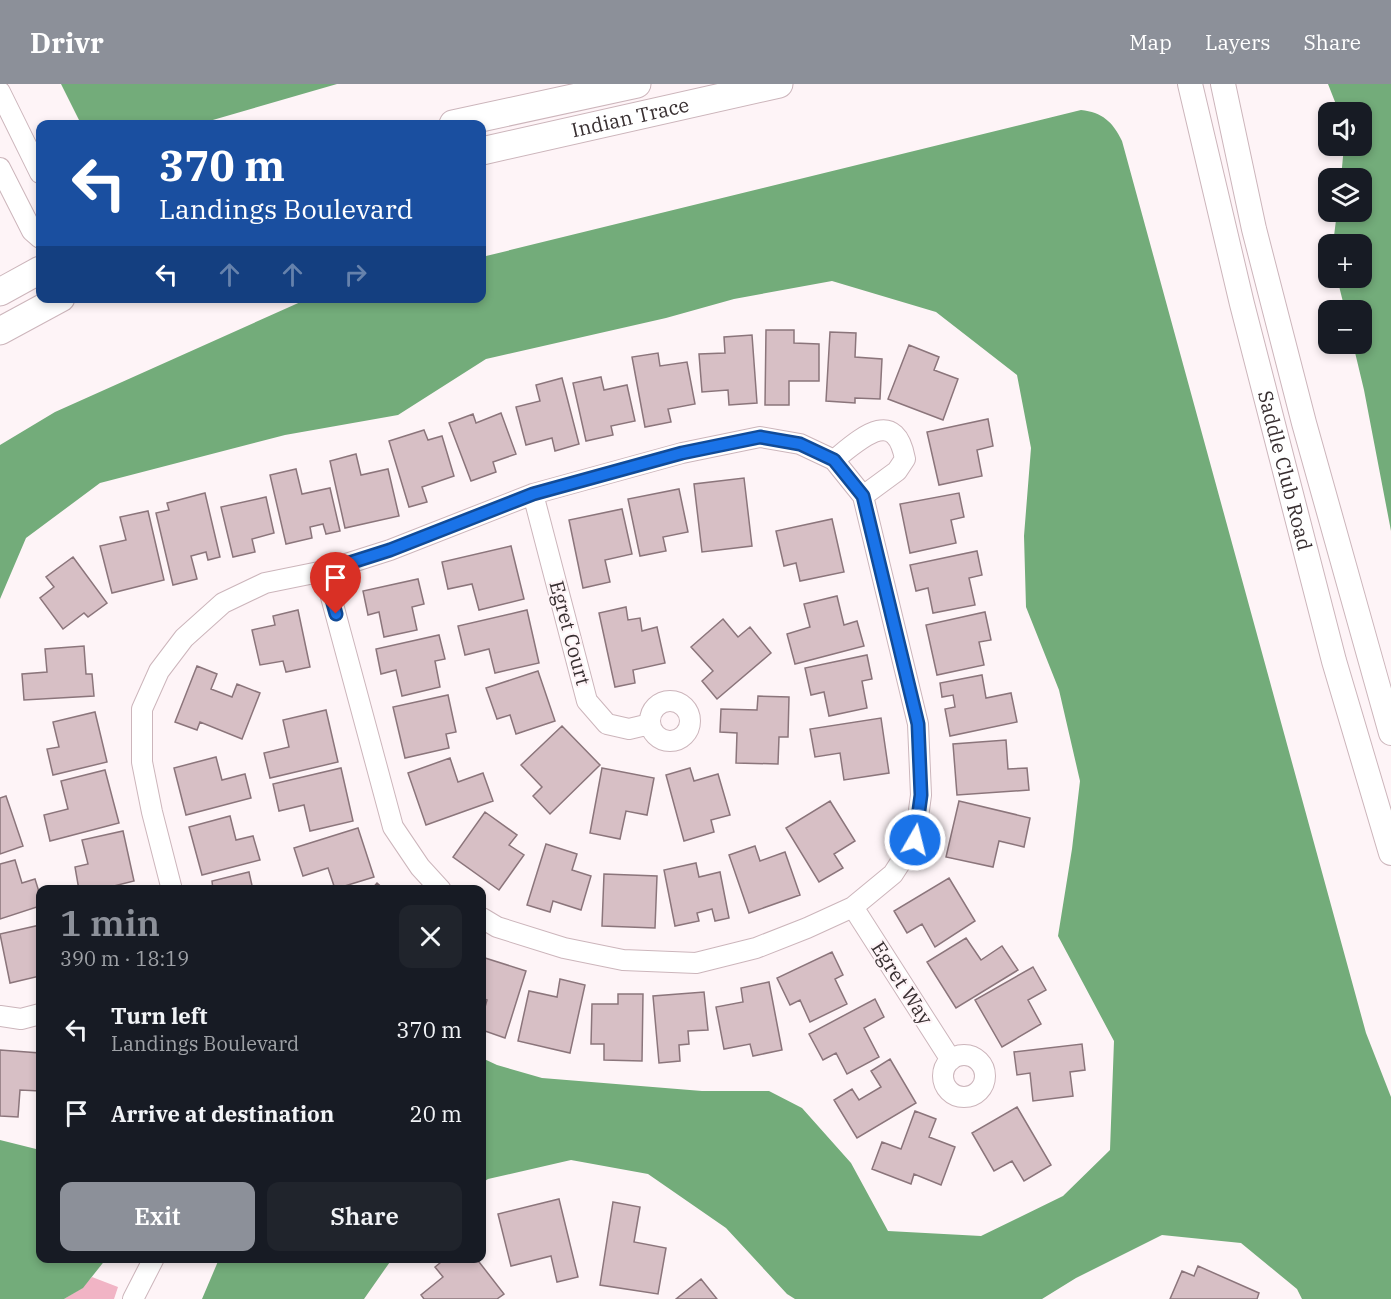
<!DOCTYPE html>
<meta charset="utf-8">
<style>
:root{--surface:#171b24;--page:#20242c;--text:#f1f3f6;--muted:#9ea1a6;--accent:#8c9099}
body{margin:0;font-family:"IBM Plex Serif",serif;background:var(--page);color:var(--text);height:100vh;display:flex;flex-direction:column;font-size:22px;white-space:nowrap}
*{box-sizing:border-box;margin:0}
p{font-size:20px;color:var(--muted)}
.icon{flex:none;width:33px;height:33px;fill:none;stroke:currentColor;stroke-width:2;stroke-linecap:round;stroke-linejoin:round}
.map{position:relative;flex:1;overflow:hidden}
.drawer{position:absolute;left:36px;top:801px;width:450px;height:378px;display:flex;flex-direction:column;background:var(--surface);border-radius:12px;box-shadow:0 3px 9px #0003}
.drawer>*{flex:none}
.banner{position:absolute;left:36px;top:36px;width:450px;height:183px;border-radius:12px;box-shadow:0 3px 9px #0003;background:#1a4fa0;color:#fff;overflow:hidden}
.tools{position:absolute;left:1318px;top:18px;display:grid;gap:12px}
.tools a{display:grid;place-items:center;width:54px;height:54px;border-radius:12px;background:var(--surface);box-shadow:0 3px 9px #0003;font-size:30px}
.pin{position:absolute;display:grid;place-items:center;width:51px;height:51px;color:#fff;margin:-62px -26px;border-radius:50% 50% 50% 0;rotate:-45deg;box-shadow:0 0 6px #0007}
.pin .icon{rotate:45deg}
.me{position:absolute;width:66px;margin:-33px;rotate:8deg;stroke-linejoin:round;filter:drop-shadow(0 0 4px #0008)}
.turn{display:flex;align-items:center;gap:21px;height:126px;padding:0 24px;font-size:27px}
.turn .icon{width:78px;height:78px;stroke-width:2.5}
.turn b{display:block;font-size:42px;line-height:51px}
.lanes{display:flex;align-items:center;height:57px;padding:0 24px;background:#0003;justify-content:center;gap:30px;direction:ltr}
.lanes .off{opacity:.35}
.round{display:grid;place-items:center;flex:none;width:63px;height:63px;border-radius:12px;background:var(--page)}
.headline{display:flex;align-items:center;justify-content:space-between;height:102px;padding:0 24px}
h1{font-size:36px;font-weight:600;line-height:45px;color:var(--accent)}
.primary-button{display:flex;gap:12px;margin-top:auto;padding:12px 24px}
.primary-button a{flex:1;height:69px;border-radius:12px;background:var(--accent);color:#fff;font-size:24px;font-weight:600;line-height:69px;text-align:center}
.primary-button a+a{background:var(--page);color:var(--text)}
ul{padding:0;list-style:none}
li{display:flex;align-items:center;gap:18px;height:84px;padding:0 24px}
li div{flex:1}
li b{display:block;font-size:22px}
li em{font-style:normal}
header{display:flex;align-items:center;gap:36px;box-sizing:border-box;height:84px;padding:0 30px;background:var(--accent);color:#fff}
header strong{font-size:28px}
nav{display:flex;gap:33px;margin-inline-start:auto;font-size:21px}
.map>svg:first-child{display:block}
</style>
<header>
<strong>Drivr</strong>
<nav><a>Map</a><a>Layers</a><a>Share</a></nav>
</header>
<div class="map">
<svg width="1391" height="1215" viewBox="0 0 1391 1215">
<rect width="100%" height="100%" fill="#fef4f7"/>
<!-- green -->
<path fill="#f1b4c5" d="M92,1193L118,1203L114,1215H64L82,1204Z"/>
<!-- water -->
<path fill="#73ac7a" d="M61,0H337L199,40H81Z
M1328,0H1391V447L1364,306L1353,260H1362V226H1345L1337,194H1362V160H1333L1337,128H1362V94H1341L1344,62H1362V28H1339Z
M1081,26C1102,28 1113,38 1122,57L1366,949L1391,1013V1215H1302L1297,1205L1241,1159L1162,1151L1076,1194L1042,1215H795L787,1210L726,1144L648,1090L571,1076L488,1095L482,1099V974L497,981L542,994L702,1007H769L802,1024L851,1079L888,1147L981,1152L1063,1112L1110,1066L1114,957L1058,852L1072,765L1080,697L1059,606L1026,523L1024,452L1031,364L1017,291L936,228L832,197L734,215L666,234L486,275L398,331L285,351L100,399L26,454L0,515V361L55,328L305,216L482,214V173Z
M0,1056L40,1066V1174L106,1175L83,1204L64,1215H0Z
M219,1175V1174L392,1175L364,1215H202Z"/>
<!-- building -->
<path fill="#d7bfc5" stroke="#8b757b" stroke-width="1.5" d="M766,246H794V259L819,260V297H789V321H765Z
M830,248L856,249L855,273L882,275L880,315L855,314V319L826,317Z
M752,251L757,319L729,321L728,306L702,308L699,270L725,269L724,253Z
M909,261L939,273L934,286L958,295L943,336L888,315Z
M658,269L660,282L687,278L695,320L668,325L671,338L645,343L632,273Z
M601,293L604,306L627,301L635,337L611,342L613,351L586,357L573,299Z
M562,294L579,360L555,367L552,354L526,361L516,323L540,317L536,301Z
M501,329L516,370L493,378L496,388L471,397L449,339L473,330L476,339Z
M988,335L993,362L977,366L982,392L939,401L927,348Z
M424,346L428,356L442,352L454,392L422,403L427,418L409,423L389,357Z
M356,370L361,391L388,385L399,432L345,444L330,377Z
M296,385L302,410L330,404L340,447L326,450L323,440L310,443L312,454L286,460L270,391Z
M744,394L752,462L702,468L694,400Z
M679,405L688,448L663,453L666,467L640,472L628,415Z
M205,409L220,473L208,476L206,468L191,472L197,495L173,501L156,429L169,426L167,419Z
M959,409L964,433L951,436L956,459L910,469L900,420Z
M266,413L274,449L252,455L255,468L233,473L221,423Z
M622,425L632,470L605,476L610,498L583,504L569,436Z
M148,427L164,496L112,509L100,462L126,456L120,433Z
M832,435L844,488L800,497L796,479L784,482L776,447Z
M511,462L524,515L479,526L472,500L448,505L442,478Z
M977,467L982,491L969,494L975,521L933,529L928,504L916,507L910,481Z
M73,473L107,519L88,533L84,529L63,545L40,514L54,503L46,493Z
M418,495L424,520L412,523L417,546L384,553L379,528L368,531L363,507Z
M837,512L844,541L857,537L864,562L795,580L787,550L810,543L804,520Z
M626,523L628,536L640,534L642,547L657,543L665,579L633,586L635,599L615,603L599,529Z
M298,526L310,583L286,588L283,577L260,581L252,546L275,541L273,532Z
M527,526L539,579L495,589L489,565L465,571L458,542Z
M985,528L991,556L979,558L984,581L937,591L926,541Z
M723,535L738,553L750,543L771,569L717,615L702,597L713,587L691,563Z
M439,551L445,575L435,577L440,603L402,612L396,586L381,590L376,565Z
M84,562L86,590H92L94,612L24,616L22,590L47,588L45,565Z
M867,571L872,595L862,597L867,624L829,632L824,608L811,611L805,584Z
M197,582L217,590L211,605L232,613L237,600L260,609L242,655L200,638L197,646L175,638Z
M538,587L555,637L516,650L510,631L497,635L486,604Z
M982,591L986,614L1011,609L1017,638L950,652L945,625L955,623L953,611L942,613L940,599Z
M448,611L456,648L446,650L449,664L405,674L393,623Z
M758,612L789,613L788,653H779L778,680L736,679L737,649L720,648L721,625L757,626Z
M326,626L338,678L270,694L264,669L289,663L283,636Z
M95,628L107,678L53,691L47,665L59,663L53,638Z
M881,634L889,689L844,696L840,669L815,673L810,645Z
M562,642L600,681L550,730L533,712L542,703L521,681Z
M1006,656L1008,685L1027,684L1029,706L957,711L953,660Z
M216,673L222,696L245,690L251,714L186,731L174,684Z
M450,674L458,698L483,689L493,717L426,741L408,689Z
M341,684L353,737L310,747L304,721L279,727L273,700Z
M602,684L654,694L647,731L626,727L620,755L590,749Z
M690,684L694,697L718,690L730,731L711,736L714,748L684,757L666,691Z
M105,686L119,739L50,757L44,731L68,725L61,697Z
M6,712L23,762L0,770V714Z
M830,717L855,757L834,770L843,784L819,798L786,744Z
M959,717L1030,734L1024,763L999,757L993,783L946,773Z
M485,728L517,751L509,761L524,771L499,806L453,773Z
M230,732L236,756L253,752L260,776L202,791L189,743Z
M358,744L374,793L335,805L328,784L303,792L294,764Z
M123,747L134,797L98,806H79L75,783L88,780L82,756Z
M546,760L577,770L572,786L591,792L581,826L553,817L550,828L527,821Z
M755,762L760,777L785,768L800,811L749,829L729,771Z
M15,776L22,799L35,795L40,811V822L0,835V780Z
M696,779L699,793L720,788L729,834L715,837L712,825L697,829L699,837L675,842L664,786Z
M249,788L253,806H213L212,797Z
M604,790L657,792L655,844L602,842Z
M949,794L975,837L935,863L922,840L907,849L894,827Z
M377,799L385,806H371Z
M40,841V892L10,899L0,850Z
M966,854L981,876L1002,862L1018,886L956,924L927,878Z
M832,868L843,891L835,895L847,920L810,938L800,916L790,921L777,894Z
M482,873L526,887L505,954L482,946V934L487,916L482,914Z
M1033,883L1046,906L1028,916L1041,940L1002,963L975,916Z
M560,895L585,901L570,969L518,957L529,907L557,913Z
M769,898L782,966L753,972L750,960L724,965L716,923L743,918L741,904Z
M704,908L708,946L688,947L689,960L679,961L680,977L659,979L653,912Z
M618,910H643L642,977L604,976V960H591L592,920H618Z
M875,915L884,933L864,944L879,973L847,990L836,969L823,976L809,950Z
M1082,960L1085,986L1070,988L1073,1012L1033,1017L1030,989L1017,991L1014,968Z
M0,966L40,969V1007L20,1006L18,1033L0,1032Z
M890,975L916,1019L857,1054L834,1016L852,1005L859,1016L881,1003L871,987Z
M1017,1023L1051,1081L1024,1097L1012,1077L994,1087L972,1049Z
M915,1027L936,1035L929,1053L955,1063L941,1101L914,1090L911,1100L872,1085L882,1058L901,1065Z
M559,1115L578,1193L557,1198L551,1172L511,1182L498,1130Z
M613,1118L640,1123L634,1158L666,1164L658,1210L600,1201Z
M446,1174H476L504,1210L497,1215H424L421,1211L443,1193L435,1183Z
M1198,1182L1259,1209L1257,1215H1170L1182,1187L1194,1192Z
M701,1195L717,1215H676Z"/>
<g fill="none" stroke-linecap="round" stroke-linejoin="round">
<defs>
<path id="minor" d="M0,8L40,89
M0,84L32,147L40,154
M834,376C859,356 895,321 905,375L897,387L863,412
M533,410L587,617L607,640L629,645L650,640
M324,487L393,743L420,783L441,806
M650 637a20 20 0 1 1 40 0a20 20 0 1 1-40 0Z
M172,806L152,728L142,678V625L159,587L184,554L223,519L265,499L324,487L390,466L533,410L682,369L760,353L800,360L834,376L863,412L918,640L921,711L915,756L893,790L853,823L807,844L756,864L696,879L623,876L564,864L497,843L482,834
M853,823L951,976
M0,932L21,935L40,930
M943 992a21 21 0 1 1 42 0a21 21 0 1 1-42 0Z
M133,1215L154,1174"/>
<g id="tertiary">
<path id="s1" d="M1190,0L1242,220L1334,577L1391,769"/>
<path d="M1223,0L1254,145L1304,339L1391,649"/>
</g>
<g id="secondary">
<path d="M453,40L637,0"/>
<path id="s2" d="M482,67L779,0"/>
<path d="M0,208L40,186"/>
<path d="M0,247L61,214"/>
</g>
</defs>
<!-- minor casing -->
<use href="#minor" stroke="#ccb5bb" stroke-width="22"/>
<!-- tertiary casing -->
<use href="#tertiary" stroke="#ccb5bb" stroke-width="26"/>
<!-- secondary casing -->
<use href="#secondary" stroke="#ccb5bb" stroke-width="29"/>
<!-- minor -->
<use href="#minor" stroke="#fff" stroke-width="20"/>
<!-- tertiary -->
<use href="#tertiary" stroke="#fff" stroke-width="24"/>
<!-- secondary -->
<use href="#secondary" stroke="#fff" stroke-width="27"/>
</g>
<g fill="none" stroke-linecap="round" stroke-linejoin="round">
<defs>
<path id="route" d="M336,530L324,487L390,466L533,410L682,369L760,353L800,360L834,376L863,412L918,640L921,711L915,756"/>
</defs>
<!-- route casing -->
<use href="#route" stroke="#114b97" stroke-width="15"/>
<!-- route -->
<use href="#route" stroke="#1a73e8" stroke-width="10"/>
</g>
<g text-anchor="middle" stroke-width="4.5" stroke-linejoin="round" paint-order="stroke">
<!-- street labels -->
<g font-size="20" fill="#372e30" stroke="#fef4f7">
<text dy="7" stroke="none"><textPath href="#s2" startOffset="152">Indian Trace</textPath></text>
<text dy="7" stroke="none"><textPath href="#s1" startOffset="398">Saddle Club Road</textPath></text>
<text transform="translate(570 549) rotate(75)" y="7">Egret Court</text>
<text transform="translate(902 899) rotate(57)" y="7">Egret Way</text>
</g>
</g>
</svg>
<div class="tools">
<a><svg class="icon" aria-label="sound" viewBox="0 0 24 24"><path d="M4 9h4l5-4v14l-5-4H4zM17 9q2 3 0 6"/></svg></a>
<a><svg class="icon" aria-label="layers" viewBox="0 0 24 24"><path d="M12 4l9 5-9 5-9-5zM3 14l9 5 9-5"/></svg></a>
<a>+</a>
<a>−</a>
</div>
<div class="pin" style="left:336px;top:530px;background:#d93025"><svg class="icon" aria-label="arrive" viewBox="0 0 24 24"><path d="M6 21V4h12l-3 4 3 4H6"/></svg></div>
<svg class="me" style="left:915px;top:756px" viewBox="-20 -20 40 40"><circle r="17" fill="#1a73e8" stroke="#fff" stroke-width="3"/><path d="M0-11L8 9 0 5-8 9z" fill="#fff"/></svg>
<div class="banner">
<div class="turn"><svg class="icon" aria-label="left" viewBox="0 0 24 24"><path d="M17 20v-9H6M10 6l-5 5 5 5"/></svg><div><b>370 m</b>Landings Boulevard</div></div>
<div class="lanes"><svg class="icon" aria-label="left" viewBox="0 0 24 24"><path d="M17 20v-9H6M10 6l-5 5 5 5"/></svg><svg class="icon off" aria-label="ahead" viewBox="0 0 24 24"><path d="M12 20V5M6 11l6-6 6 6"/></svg><svg class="icon off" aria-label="ahead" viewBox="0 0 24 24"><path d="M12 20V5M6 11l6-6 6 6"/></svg><svg class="icon off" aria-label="right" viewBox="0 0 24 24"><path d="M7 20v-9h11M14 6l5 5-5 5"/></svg></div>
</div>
<section class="drawer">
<div class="headline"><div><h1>1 min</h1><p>390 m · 18:19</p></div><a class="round"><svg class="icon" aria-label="close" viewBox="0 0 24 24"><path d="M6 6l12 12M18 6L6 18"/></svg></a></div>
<ul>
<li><svg class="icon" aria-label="left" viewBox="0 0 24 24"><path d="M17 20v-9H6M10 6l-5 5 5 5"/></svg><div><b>Turn left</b><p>Landings Boulevard</p></div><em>370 m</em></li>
<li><svg class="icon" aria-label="arrive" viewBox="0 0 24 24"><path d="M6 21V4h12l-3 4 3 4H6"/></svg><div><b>Arrive at destination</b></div><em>20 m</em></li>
</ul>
<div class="primary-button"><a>Exit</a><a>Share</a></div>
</section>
</div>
